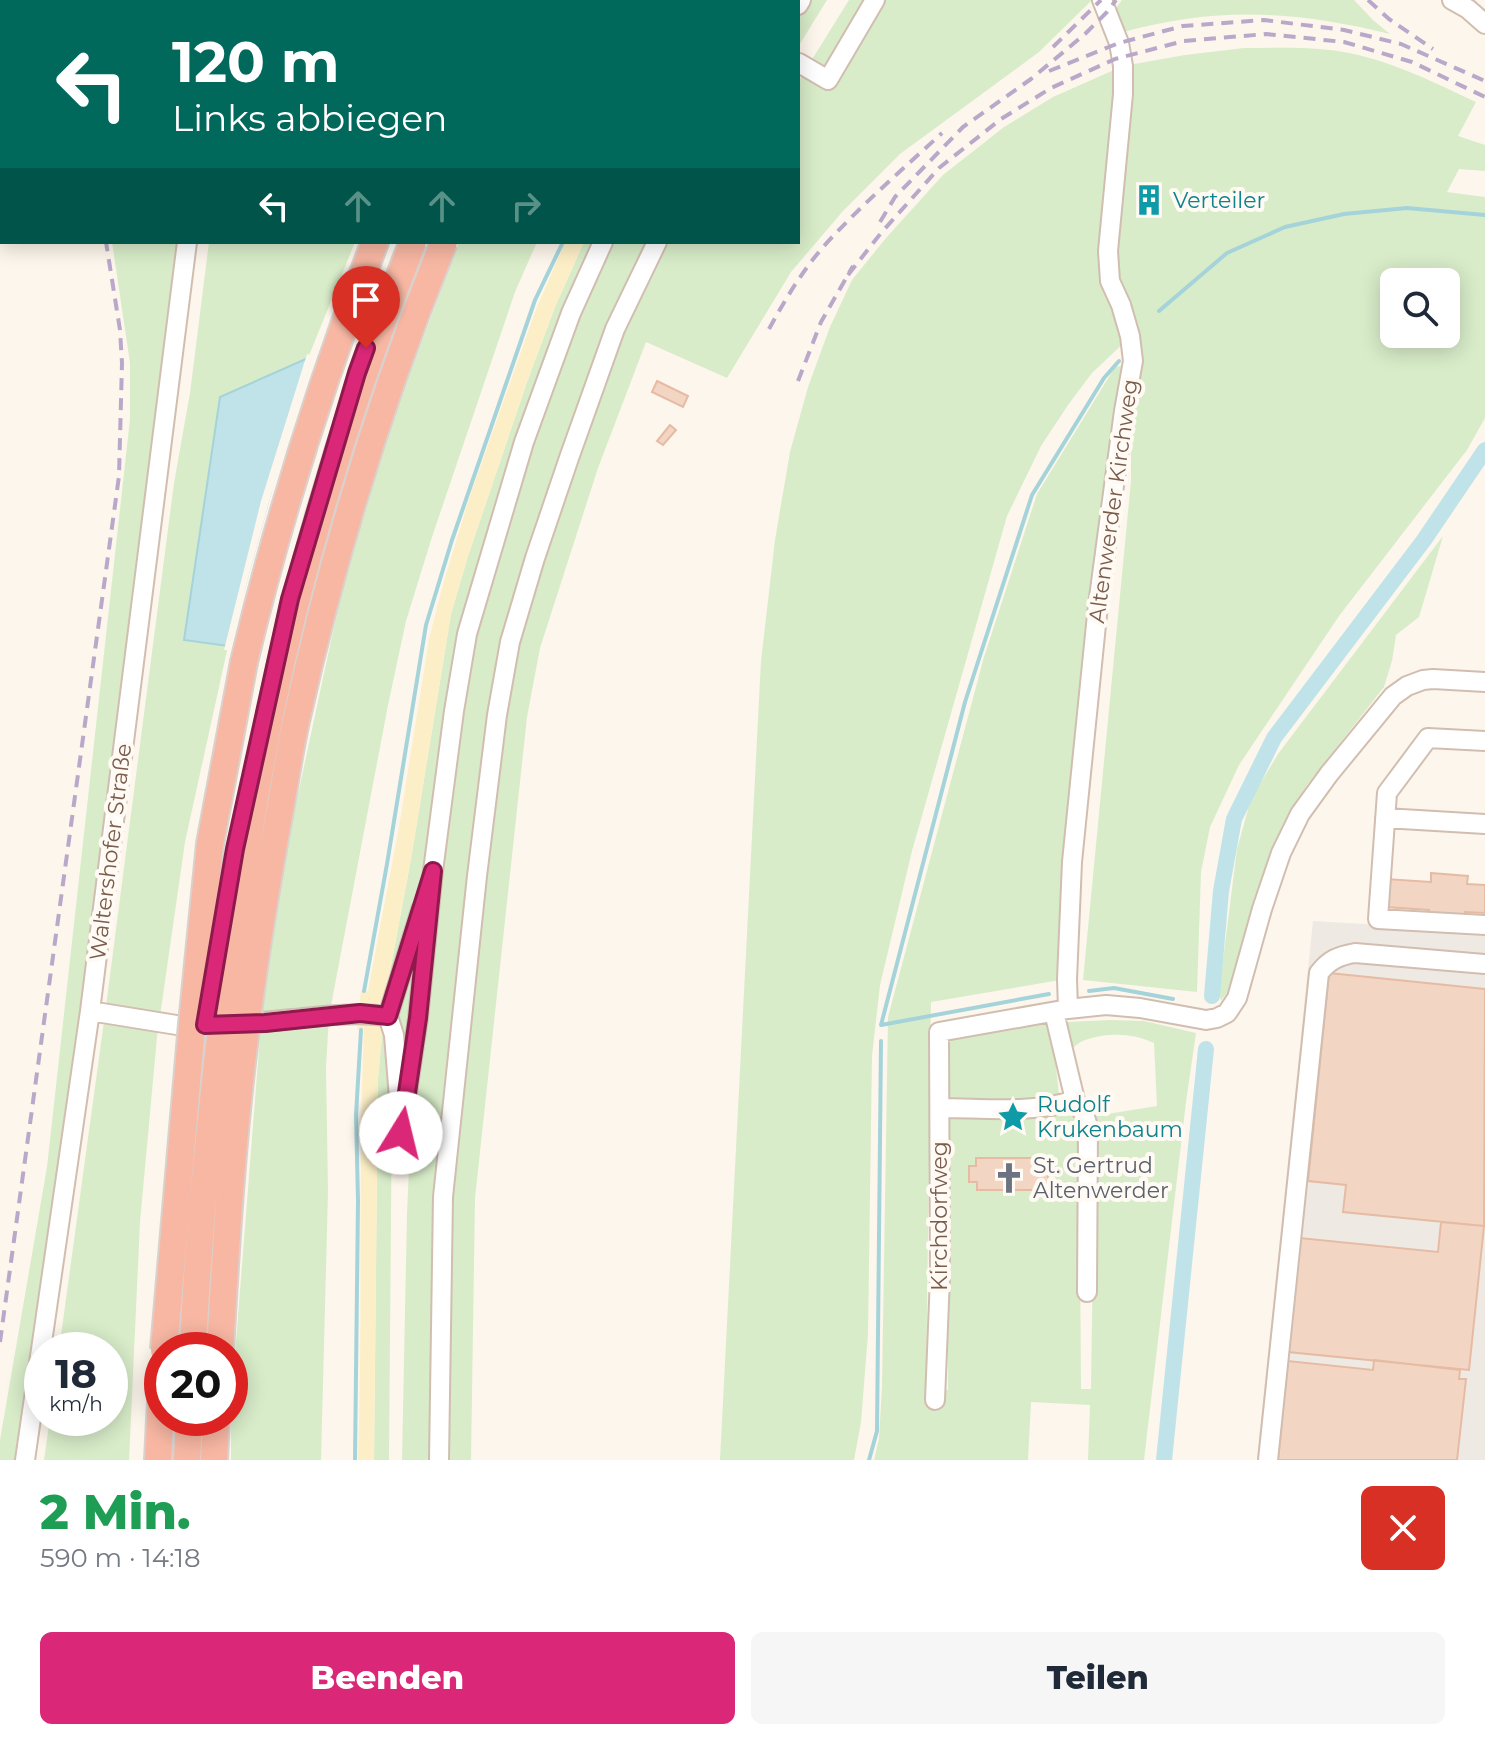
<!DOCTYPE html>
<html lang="de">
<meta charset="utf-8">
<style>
:root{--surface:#fff;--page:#f6f6f7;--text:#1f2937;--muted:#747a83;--accent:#db2777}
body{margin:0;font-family:Montserrat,sans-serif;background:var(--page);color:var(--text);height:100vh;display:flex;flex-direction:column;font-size:30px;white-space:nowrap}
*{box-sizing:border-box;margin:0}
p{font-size:26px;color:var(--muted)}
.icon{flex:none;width:44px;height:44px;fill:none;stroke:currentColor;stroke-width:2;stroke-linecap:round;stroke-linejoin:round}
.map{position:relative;height:1460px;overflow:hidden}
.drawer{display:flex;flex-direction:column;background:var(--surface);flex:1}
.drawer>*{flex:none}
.banner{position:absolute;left:0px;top:0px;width:800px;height:244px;box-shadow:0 4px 20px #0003;background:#00695c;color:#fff;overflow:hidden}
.buttons{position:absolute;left:1380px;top:268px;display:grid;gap:16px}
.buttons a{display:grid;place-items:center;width:80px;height:80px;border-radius:12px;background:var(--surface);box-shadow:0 4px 20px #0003;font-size:40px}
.speed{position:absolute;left:24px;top:1332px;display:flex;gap:16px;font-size:40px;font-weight:700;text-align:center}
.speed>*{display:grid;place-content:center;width:104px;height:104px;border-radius:50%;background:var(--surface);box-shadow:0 4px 20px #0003;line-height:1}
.speed small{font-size:20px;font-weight:400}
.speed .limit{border:12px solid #d22;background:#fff;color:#111}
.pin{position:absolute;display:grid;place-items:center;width:68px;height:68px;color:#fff;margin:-82px -34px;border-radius:50% 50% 50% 0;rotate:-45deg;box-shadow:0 0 8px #0007}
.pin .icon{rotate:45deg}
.me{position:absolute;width:88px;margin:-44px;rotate:9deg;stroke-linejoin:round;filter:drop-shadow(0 0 6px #0008)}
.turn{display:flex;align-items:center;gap:28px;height:168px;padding:0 40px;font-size:36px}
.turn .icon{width:104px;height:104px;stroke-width:2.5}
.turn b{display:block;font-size:56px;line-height:68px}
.lanes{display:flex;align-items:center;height:76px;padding:0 40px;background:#0003;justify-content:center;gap:40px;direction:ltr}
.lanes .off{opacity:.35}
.round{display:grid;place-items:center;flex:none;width:84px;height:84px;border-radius:12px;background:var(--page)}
.summary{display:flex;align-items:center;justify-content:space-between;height:136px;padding:0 40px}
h1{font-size:48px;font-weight:800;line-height:60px;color:#1e9e55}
.cta{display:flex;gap:16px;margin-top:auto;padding:16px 40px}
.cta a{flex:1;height:92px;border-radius:12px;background:var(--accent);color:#fff;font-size:32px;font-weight:800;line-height:92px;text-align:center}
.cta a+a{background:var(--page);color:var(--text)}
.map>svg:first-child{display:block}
</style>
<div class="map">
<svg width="1485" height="1460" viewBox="0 0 1485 1460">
<rect width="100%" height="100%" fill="#fdf6ec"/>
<!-- industrial -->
<path fill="#efe9e4" d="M1313,921L1485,931V1460H1257Z"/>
<!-- green -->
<path fill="#d8ecc9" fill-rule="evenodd" d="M235,0H450L449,2H234Z
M801,0H827L798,47V5Z
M849,0H1092L1039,52L900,154L843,211L791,272L727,378L646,342L598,468L540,648L527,717L475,1198L471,1460H439L443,1197L497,715L535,558L657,242H798V82Z
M1122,0H1354L1373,20L1390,34C1294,11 1220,6 1123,32L1116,8Z
M1244,48C1279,48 1314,46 1349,53C1394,62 1435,83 1476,102L1458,136L1485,145V171L1459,169L1447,192L1485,197V418L1467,450L1339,616L1239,765L1210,827L1201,872L1197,992L1083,980L1131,481L1130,337L1092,373L1068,405L1041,446L1007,516L912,851L880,985L872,1056L868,1334L861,1422L854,1460H720L761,661L775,540L790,452L808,387L830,327L852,280L886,238L943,175L1004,127L1053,97L1123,66L1185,55ZM1394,282H1446V334H1394Z
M112,242H178L133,596L100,882L37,1326L16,1460H0V1440L47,1167L130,419V363Z
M209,242H355L308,358L184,640L228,646L185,842L157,1037L140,1222L129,1460H44L50,1418H110V1350H59L105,1014L174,483L190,393Z
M459,242H537L515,292L432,537L406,621L388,705L329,1016L326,1067L328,1192L321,1460H231V1405L261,1023L285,855L338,608L360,522L404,389Z
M584,242H596L486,540L424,867C420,910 405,945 390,986L388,982L411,859L451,614L468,556L527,382L555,307Z
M611,242H651L510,632L444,1149L436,1460H402L407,1214L410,1145L421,1035L466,674L483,596L510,506L581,307Z
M1126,365L1060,980L931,1002L926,1388L948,1390L946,1037L1051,1023L1059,1094L1057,1115L1079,1116L1081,1389H1091L1095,1116L1157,1106L1154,1043C1134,1033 1107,1032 1085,1040C1079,1042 1074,1047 1070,1051L1067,1022L1111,1020L1144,1021L1196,1033L1186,1102L1144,1460H1088L1090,1405L1031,1402L1028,1460H874L879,1439L882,1386L888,1017L984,657L1037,494L1115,367Z
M1443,536L1419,617L1396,635L1392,661L1384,687L1307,785L1283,824L1270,860L1234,983L1221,1001L1219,992L1237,849L1251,799L1278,754Z
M418,935L403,1086L397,1020V1008Z
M387,1031L392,1095L389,1460H374L378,1078L382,1036Z"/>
<!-- sand -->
<path fill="#fcefc7" d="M565,242H584L555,307L527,382L468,556L451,614L411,859L388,981L389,997L372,1008L359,1010L361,990L368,991L399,827L429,639L443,584L469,499L535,312Z
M358,1018L381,1023L387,1031L382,1036L378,1078L374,1460H358C363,1316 358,1172 364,1029L357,1030Z"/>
<!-- water -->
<path fill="#bfe3e8" stroke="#a5d3da" stroke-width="2" d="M308,358L228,646L184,640L220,397Z"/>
<!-- pier -->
<path fill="#fdf6ec" d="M307,354L311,355L312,359L269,502L245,589L232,647L229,650H224L261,501Z"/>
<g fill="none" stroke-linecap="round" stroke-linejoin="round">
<!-- stream -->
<path stroke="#a5d3da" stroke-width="4" d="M361,2V0
M408,2V0
M436,2L437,0
M699,2L700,0
M1159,311L1227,253L1285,227L1344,214L1407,208L1485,215
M364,991L387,864L426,625L452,540L535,300L563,242
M1089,991L1114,988L1173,999
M1049,994L881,1025L965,702L1032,495L1104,378L1119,361
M355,1460L358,1201L356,1115L361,1030
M869,1460L877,1431L881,1041"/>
<!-- canal -->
<path stroke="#bfe3e8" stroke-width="16" d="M1212,996L1221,891L1234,819L1274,738L1424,540L1485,450
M1164,1460L1206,1049"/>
</g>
<!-- building -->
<path fill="#f3d5c3" stroke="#e6bba3" stroke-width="2" d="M1144,196H1155L1154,204L1144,203Z
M657,381L688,396L683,407L652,392Z
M670,425L676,430L663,445L657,441Z
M1431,873L1468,876L1467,884L1485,885V913L1465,912V918L1429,915V910L1385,907L1386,879L1431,882Z
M1329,973L1485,989L1484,1226L1343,1212L1346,1185L1308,1181Z
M976,1158H1048V1190H977V1182H969V1166H976Z
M1441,1222L1484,1226L1469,1370L1288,1352L1300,1238L1438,1252Z
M1374,1360L1460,1370L1459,1379H1466L1457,1460H1278L1288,1361L1373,1370Z"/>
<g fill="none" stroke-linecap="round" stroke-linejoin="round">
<defs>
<path id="minor" d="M1452,0L1468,9L1485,24
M210,2V0
M501,2L502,0
M745,2L746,0
M798,5L801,0
M799,63L828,80L875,0
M1485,741L1428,738L1387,793L1378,919L1485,925
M1385,818L1485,824
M1068,1009L1067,979L1072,862L1098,605L1124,411L1133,361L1130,336L1121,305L1110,281L1108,251L1123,94V66L1119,43L1102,0
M90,1011L189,1027L202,1026
M1054,1012L1075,1100L1084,1114L1088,1126L1087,1292
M235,1024C286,1022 337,1010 388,1016
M399,1098L394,1035L388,1016L421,910
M940,1108C984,1108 1033,1114 1075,1100
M198,1129L205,1025L225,908
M401,1133L418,1018L433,871L454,711L467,634L524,442L571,313L603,242
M935,1400L940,1277L939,1032L1068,1009L1106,1005L1140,1008L1206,1020L1217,1018L1227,1013L1237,998L1262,909L1281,853L1300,814L1329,774L1393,696L1407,686L1423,680L1433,679L1485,682
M25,1460L90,1011L187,242
M439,1460L443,1197L477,876L497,715L510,642L535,558L569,458L615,329L657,242
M1268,1460L1319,973C1329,960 1338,956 1355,953L1485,964"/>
<path id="highway" d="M480,2L481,0
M521,2L522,0
M555,2L556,0
M244,662C278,519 322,379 375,242
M158,1460L162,1381
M187,1460L189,1418
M214,1460L216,1418"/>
</defs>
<!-- minor casing -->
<use href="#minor" stroke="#d1beb0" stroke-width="22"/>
<!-- highway casing -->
<use href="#highway" stroke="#dad1cd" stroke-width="30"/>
<!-- minor -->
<use href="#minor" stroke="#fff" stroke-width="18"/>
<!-- highway -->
<use href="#highway" stroke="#f7b7a3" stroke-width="26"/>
<!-- rail -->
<path stroke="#b9a8c9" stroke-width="4" stroke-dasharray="12 8" stroke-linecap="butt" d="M71,0V2
M1368,0L1389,19L1433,49
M1053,47L1101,0
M1049,71L1119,43L1183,26L1264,20L1344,30L1401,44L1485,81
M880,222L895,197L963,127L1031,79L1085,34L1107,12L1116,0
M848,275L881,233L939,168L1001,119L1051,88L1115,59L1184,41L1266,34L1344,42L1412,62L1485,97
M769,329C785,300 802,271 824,246C861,205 902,170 942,133
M798,381L821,322L853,266
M0,1342L119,476L122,363L120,330L106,242"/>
<defs>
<path id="highway-bridge" d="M164,1350L192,1024L210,844L244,662
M193,1350C197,1251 207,1154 218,1055C232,941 248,828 270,715C303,554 352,395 413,242
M220,1350C226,1245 232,1141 245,1037C254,959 267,881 281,804C286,776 290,748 296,721C332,558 381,396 444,242"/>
</defs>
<!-- highway-bridge casing -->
<use href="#highway-bridge" stroke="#dad1cd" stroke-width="30" stroke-linecap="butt"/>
<!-- highway-bridge -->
<use href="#highway-bridge" stroke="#f7b7a3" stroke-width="26"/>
</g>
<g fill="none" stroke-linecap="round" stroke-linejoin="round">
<defs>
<path id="route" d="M366,348L357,373L290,599L235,849L205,1025L265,1023L360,1013L388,1016L433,871L418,1018L401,1133"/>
</defs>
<!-- route casing -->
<use href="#route" stroke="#8e194d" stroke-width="20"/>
<!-- route -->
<use href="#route" stroke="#db2777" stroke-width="14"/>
</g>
<!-- icons -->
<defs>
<symbol id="building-bare" viewBox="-9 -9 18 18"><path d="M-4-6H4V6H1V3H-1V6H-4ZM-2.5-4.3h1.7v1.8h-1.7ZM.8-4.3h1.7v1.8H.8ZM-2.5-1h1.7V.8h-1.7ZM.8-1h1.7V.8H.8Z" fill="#0f9aa8" stroke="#fffaf3" stroke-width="2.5" paint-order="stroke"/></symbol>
<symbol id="sight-bare" viewBox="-9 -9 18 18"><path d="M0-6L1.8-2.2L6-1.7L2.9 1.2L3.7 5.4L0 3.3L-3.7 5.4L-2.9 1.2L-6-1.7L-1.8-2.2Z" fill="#0f9aa8" stroke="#fffaf3" stroke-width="2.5" paint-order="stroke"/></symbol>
<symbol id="church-bare" viewBox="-9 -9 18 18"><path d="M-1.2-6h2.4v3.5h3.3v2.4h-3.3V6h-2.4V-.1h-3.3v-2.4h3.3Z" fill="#6b7280" stroke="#fffaf3" stroke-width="2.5" paint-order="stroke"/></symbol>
</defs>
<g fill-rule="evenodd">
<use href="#building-bare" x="1127" y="178" width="44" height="44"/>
<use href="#sight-bare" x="991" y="1095" width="44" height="44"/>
<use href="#church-bare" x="987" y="1156" width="44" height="44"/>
</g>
<g text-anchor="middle" stroke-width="8" stroke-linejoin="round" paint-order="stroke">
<!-- culture labels -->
<g font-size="22" fill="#0d838f" stroke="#fffaf3" text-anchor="start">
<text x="1173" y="208">Verteiler</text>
<text x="1037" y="1112">Rudolf<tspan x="1037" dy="25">Krukenbaum</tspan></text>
</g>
<!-- street labels -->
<g font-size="22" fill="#7a5c4d" stroke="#fffaf3">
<text transform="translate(1113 501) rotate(-82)" y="8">Altenwerder Kirchweg</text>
<text transform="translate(110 852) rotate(-83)" y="8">Waltershofer Straße</text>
<text transform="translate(939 1216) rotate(-90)" y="8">Kirchdorfweg</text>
</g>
<!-- worship labels -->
<g font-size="22" fill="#5b616d" stroke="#fffaf3" text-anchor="start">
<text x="1033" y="1173">St. Gertrud<tspan x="1033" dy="25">Altenwerder</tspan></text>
</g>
</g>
</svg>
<div class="buttons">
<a><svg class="icon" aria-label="search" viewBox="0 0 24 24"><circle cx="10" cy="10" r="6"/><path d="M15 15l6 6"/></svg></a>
</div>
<div class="speed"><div>18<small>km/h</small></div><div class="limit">20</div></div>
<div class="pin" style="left:366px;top:348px;background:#d93025"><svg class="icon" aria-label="arrive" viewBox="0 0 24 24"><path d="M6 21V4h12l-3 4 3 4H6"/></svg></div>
<svg class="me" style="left:401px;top:1133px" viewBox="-20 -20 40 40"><circle r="19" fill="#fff"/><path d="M0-13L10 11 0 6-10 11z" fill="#db2777"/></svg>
<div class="banner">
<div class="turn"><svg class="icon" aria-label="left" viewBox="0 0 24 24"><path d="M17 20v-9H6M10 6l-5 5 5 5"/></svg><div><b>120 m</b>Links abbiegen</div></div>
<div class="lanes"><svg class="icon" aria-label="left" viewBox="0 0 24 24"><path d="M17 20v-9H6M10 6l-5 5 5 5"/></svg><svg class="icon off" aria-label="ahead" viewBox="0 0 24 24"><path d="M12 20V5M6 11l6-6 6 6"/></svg><svg class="icon off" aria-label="ahead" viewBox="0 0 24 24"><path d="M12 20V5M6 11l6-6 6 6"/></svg><svg class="icon off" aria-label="right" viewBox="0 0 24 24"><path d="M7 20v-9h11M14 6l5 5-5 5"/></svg></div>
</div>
</div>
<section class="drawer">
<div class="summary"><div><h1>2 Min.</h1><p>590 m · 14:18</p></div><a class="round" style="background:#d93025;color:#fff"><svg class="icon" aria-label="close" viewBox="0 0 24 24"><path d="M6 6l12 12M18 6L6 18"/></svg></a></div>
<div class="cta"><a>Beenden</a><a>Teilen</a></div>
</section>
